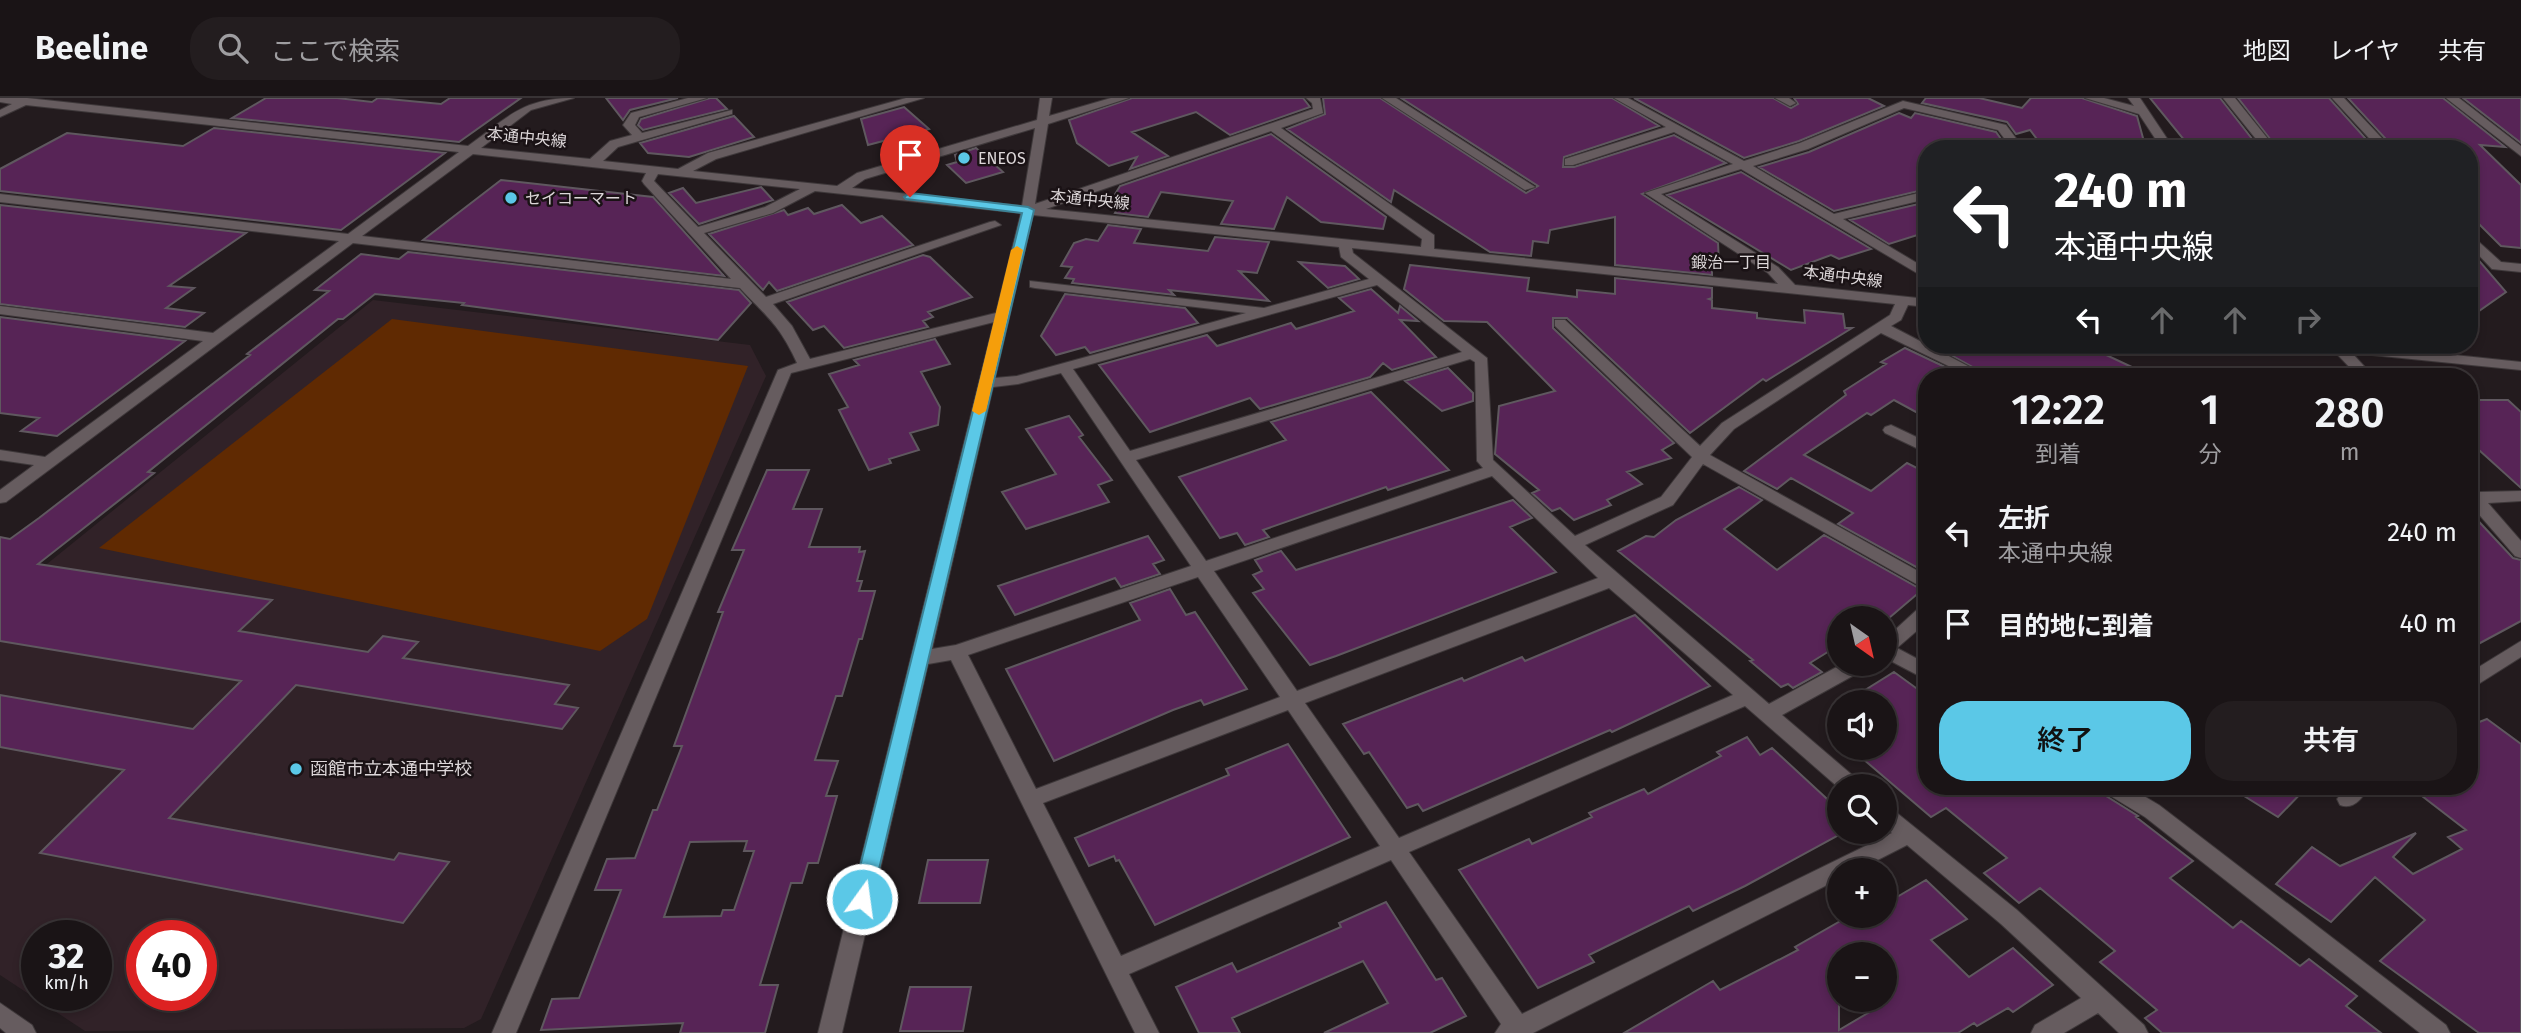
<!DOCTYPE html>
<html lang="ja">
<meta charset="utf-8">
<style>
:root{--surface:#1a1416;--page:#231d1f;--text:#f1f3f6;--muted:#9f9ea1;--line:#383335;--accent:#5bc8e7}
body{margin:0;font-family:"Fira Sans","Noto Sans JP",sans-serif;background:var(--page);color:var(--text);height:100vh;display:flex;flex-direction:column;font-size:26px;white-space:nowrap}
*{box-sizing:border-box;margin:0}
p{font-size:23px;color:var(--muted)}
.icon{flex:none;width:38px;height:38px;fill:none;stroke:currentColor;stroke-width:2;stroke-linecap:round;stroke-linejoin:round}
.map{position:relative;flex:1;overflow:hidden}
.side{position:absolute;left:1918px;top:270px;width:560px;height:427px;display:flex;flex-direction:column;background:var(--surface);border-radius:28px;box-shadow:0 4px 10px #0003,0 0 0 2px var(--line)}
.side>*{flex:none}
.top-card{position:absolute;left:1918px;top:42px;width:560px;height:214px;border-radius:28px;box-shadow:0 4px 10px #0003,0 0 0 2px var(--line);background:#202124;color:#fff;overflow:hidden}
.needle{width:46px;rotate:146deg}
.fabs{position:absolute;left:1827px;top:508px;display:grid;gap:14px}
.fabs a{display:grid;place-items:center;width:70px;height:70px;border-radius:50%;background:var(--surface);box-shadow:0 4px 10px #0003,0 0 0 2px var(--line);font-size:35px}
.speed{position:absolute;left:21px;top:822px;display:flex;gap:14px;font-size:35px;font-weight:700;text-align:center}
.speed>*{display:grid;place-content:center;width:91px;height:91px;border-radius:50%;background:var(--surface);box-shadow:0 4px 10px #0003,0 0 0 2px var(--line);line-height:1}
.speed small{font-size:18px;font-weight:400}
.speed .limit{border:10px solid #d22;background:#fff;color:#111}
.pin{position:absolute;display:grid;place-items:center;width:60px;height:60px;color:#fff;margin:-72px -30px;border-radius:50% 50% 50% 0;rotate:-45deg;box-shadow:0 0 7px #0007}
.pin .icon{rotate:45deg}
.me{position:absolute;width:77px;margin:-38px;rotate:14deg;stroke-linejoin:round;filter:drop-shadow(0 0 5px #0008)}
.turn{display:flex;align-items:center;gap:24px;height:147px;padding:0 21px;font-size:32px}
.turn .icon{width:91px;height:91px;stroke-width:2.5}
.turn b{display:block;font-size:49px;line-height:60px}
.lanes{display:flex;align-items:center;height:66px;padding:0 21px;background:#0003;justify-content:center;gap:35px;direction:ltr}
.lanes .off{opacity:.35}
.eta{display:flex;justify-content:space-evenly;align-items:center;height:119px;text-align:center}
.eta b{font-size:42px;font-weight:600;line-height:49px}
.action{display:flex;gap:14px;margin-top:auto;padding:14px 21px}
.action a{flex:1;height:80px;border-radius:28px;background:var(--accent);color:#111;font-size:28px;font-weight:600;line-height:80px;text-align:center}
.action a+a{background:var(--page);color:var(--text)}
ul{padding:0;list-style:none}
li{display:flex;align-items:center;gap:21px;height:91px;padding:0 21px}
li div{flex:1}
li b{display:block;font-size:26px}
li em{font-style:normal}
header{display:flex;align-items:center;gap:42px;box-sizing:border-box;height:98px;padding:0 35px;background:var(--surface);border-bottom:2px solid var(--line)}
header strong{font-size:33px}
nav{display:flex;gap:38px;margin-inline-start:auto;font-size:24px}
.search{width:490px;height:63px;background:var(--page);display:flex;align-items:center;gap:18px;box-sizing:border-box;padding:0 24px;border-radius:28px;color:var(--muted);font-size:26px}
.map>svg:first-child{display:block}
</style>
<header>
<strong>Beeline</strong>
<div class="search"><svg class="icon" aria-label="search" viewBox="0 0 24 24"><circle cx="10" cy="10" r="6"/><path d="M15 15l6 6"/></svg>ここで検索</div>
<nav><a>地図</a><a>レイヤ</a><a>共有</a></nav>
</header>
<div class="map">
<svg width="2521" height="935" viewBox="0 0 2521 935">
<rect width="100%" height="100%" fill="#231b1e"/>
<!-- built -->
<path fill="#312228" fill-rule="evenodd" d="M373,202L750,247L766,278L481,921L464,930L85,933L0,877V504ZM37,838H96V898H37ZM142,838H201V898H142Z"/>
<!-- green -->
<path fill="#602a02" d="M392,221L748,268L647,521L600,553L99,450Z"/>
<!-- building -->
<path fill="#572456" stroke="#5f585f" stroke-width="2" fill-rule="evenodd" d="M266,0H337L372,4L378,0L441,6L450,0H521L459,44L232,20Z
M606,0H678L630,12L623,22Z
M710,0H716L727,11L643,32L638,27L641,21Z
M1132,0H1303L1310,9L1230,37L1196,14L1132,34L1168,58L1130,71L1137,59L1109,68L1077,45L1069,22Z
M1323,0H1380L1526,95L1538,88L1401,0H1612L1659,28L1564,59L1563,69H1574L1674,37L1726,65L1642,96L1718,145L1719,165H1712V177L1615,167V119L1550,132L1548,145L1533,143L1531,158L1490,154L1394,92L1391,104L1287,31L1325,16Z
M1634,0H1773L1791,10L1798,6L1794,0H1868L1884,8L1799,43L1744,60Z
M1926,0H1979L2022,10L2031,0H2082L2137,18L2146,51H2064L2060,46L2040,45L2030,32L2016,36L2007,24L1922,5Z
M2150,0H2220L2260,51L2189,48Z
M2238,0H2329L2375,51H2278Z
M2348,0H2443L2505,49L2480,47L2521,87V150L2501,148L2469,116V51H2395Z
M2463,0H2521V45Z
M904,9L929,31L868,47L861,21Z
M1899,15L1911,20L1915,15L1996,34L2001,41L1969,51H1927V91L1834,113L1759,69L1809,54Z
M734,18L754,39L689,59L648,55L640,45Z
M214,30L445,55L341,132L0,93V71L67,35L183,48Z
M1271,36L1386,119L1383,131L1321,124L1287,99L1274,131L1221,126L1233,103L1161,94L1148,119L1115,115L1125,99L1114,98L1120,88Z
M976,50L1003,74L966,85L947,67L957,64L955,57Z
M1741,74L1871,151L1839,161L1831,157L1791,172L1667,97Z
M501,82L653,99L724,178L423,142Z
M761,89L773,102L699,126L669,95L683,90L696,105Z
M1927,104V134L1889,146L1850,122Z
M0,107L246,135L169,188L194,190L166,210L204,215L185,229L0,206Z
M842,107L861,125L882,118L913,147L777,193L769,184L763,192L709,136L784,112L788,117L808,110L814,116Z
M1108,127L1141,131L1134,145L1208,153L1215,139L1269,144L1257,175L1239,173L1269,203L1169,192L1174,197L1072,185L1074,181L1065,180L1072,169L1061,168L1074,145L1086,141L1098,143Z
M2469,151L2506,194L2469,220Z
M408,154L739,192L751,205L718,242L462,207L464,205L375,196L343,221H338L148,374L154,375L38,466L272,502L239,533L368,554L383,538L418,544L403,560L569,587L555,606L578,610L562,631L296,587L169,720L394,762L399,755L449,764L403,825L40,755L124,672L0,649V597L193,631L241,583L0,543V439L10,441L39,420L250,257L247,256L329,193L315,192L361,156L399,161Z
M923,157L930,159L972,199L928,214L933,219L923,223L928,229L844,250L824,228L813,232L787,204Z
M1299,164L1345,168L1359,181L1328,190Z
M1410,167L1529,180L1527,193L1577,199V192L1615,196V180L1712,190V200L1709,201L1712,202V210L1757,215V220L1805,225L1804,212L1843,216L1845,230H1852L1766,283L1763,281L1690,335L1567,220H1553V230L1674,345L1662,352L1671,360L1627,374L1642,386L1607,402L1611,407L1574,422L1560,410L1552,413L1532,395L1539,392L1495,356L1499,308L1555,293L1487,224L1444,223L1404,191Z
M1371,191L1398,215L1400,208L1418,223L1400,222L1436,259L1392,272L1383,265L1370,279L1260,311L1250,300L1150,334L1099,267L1207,237L1217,248L1291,225L1296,231L1354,213L1339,200Z
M1065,196L1185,210L1198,225L1090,255L1085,249L1056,257L1041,238Z
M0,219L185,243L57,338L21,333L39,320L0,315Z
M935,241L950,266L921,274L940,309L938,327L910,335L919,352L889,361L891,365L869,372L839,312L848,309L829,276L859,267L854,262Z
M1933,247H2085L2151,278H1989Z
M1905,250L1964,278H1927V320L1894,302L1871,317L1867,315L1804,357L1871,393L1907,365L1927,375V475L1838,426L1853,415L1791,380L1777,391L1744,373L1846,297L1844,293L1886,266L1881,264Z
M1448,270L1473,295V303L1442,313L1405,283Z
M1371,294L1449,372L1388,392L1386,389L1263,432L1269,439L1245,447L1237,435L1220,440L1179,379L1286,342L1271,324Z
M2469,302H2508L2521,314V390L2469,343Z
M1069,318L1083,337L1079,339L1112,382L1098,387L1109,404L1026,431L1002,394L1056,376L1026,331Z
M767,372H809L793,411H822L809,449H860L859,454L865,453L857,483H862L859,493H875L862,541H859L842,598H836L815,662L838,663L826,698H837L818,765H808L802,785H791L760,887H778L765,935H680L683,925L541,932L552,901L579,900L621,792H595L607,761L635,760L653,712H657L682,648H674L723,514H718L744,452H732ZM747,743L744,753H754L734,812H723L721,818L664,819L690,744Z
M1739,389L1762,402L1724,431L1777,472L1824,437L1922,492L1889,520H1839V547L1810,565L1822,574L1793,590L1788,586L1781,589L1750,563L1753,562L1618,453L1646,438L1654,439L1676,422Z
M1513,402L1532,420L1510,429L1556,474L1336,558L1310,567L1253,495L1264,491L1253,477L1262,473L1255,462L1281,453L1296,472Z
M2469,413L2513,460L2521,462V523L2469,551Z
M1148,438L1164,462L1153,466L1160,476L1121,489L1115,480L1015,517L998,488Z
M1170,491L1186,517L1195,514L1247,591L1204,607L1201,602L1173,612L1054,663L1006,571L1140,522L1130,505Z
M1635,517L1710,588L1612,634L1610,632L1423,713L1418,706L1407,710L1369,654L1364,656L1343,626L1462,580L1464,583L1522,559L1525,563Z
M1894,574L1927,598V688H2098L2103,696L2138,718L2136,719L2193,763L2170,780L2233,830L2241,823L2300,868L2309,861L2357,898L2346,908L2381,935H2162L2145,920L2157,912L2100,864L2115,853L2040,790L2019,805L1984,775L2007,760L1946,710L1931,719L1849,649H1885V604H1846Z
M2487,621L2521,646V935H2479L2380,863L2425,822L2375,779L2331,824L2276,786L2312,749L2340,768L2416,735L2393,759L2413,776L2462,751L2448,739L2466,732L2409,688H2469V628Z
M1747,639L1760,657L1772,650L1839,712V737L1745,788L1693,813L1689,808L1589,857L1594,864L1538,890L1459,772L1529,741L1532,746L1592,719L1589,715L1644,691L1648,696L1721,658L1717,654Z
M1288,646L1350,739L1155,827L1119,762L1116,763L1114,758L1089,768L1075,740L1229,677L1226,671Z
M2228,688H2308L2278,719Z
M928,762H988L980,805H919Z
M1926,782L1967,821L1931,842L1969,879L2013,850L2053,887L2013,914L2008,910L1977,928L1974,925L1958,935H1624L1713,883L1720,892L1798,852L1795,849L1851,817H1885V806ZM1839,856H1885V905L1839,932Z
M1386,804L1436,882L1442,880L1466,918L1430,935H1324L1388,905L1363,863L1232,920L1240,935H1199L1176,889L1232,865L1237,874L1341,829L1339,825Z
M910,889H971L963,933H900Z"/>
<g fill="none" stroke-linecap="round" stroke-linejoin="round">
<defs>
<path id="minor" d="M0,0H27L468,48C507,20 522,0 574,0L531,12L481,50L590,61L610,43L632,37L623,27L631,15L688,0H707L639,19L635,27L642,35L732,12V16L618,49L603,63L678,71L708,55L906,0H924L716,61L693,73L837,88L857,75L1037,22L1040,0H1052L1049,18L1111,0H1129L1048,26L1035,106L1313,11L1312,5L1306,0H1320L1323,15L1281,30L1434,137V151L1778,186L1768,175L1645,95L1733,66L1729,64L1674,34L1573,67H1565V61L1666,29L1614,0H1628L1744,63L1800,45L1903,3L2006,27L2024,51H2012L1998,32L1904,10L1808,51L1753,68L1834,116L1927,93V101L1843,121L1927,171V181L1741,71L1661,96L1778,169L1795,187L1927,201V209L1908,207L1901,222L1891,228L1987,278H1969L1881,235L1734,331L1710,357L1927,478V492L1703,366L1673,407L1585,447L1769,606L1844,565H1869L1867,570L1782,617L1858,682L1861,688L1839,690L1745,608L1409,754L1522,916L1892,735L1885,729V709L1892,711L2017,812L2144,927L2148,935H2119L2098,915L2064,935H2031L2035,927L2081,900L2001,826L1907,747L1858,772H1839V781L1533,935H1495L1501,926L1391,762L1129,876L1159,935H1135L951,562L928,566L842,935H818L994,224L791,275L516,935H492L778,272L797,265C779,226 767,219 740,190L353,145L6,404L0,405V392L34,367L0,362V352L45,359L203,243L0,216V208L213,235L339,143L0,104V96L348,136L459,54L26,7L0,19V12L12,6L0,4ZM1035,30L1022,108L852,90L865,81ZM1271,33L1422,141L1421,149L1046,111ZM473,56L646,75L642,83L644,86L731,181L362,138ZM658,76L800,91L765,109L698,129L654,83ZM815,93L1021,115L996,215L810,261L792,228L773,206L1001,127L995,123L990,124L766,199L704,135L773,115ZM1033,117L1339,149L1341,159L1369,181L1264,210L1030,183V189L1035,190L1246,215L1017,278L995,280ZM1352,150L1895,206L1890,217L1722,325L1700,348L1565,222H1555V228L1692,359L1661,399L1575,438L1493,362L1487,260L1353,155ZM1377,187L1462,254L1130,353L1073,271ZM1470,261L1475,264L1477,363L1483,370L1206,463L1136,362ZM1061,275L1191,468L956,547L932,551L993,289L1018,286ZM1492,378L1598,480L1297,593L1214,473ZM1198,479L1280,599L1036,691L968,557ZM1609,490L1733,597L1399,740L1305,605ZM1288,612L1380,748L1121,858L1043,705Z
M1382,0H1396L1535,89L1525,92Z
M1775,0H1789L1796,5L1790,8Z
M2085,0H2104L2134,8L2128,0H2140L2174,51H2162L2139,16Z
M2223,0H2235L2276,51H2264Z
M2332,0H2344L2392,51H2379Z
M2446,0H2459L2521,48V58Z
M2469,135L2501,164L2521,166V174L2492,171L2469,147Z
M2313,247H2359L2521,264V272L2352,255L2373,278H2358L2334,253L2315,250Z
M1891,327L1927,344V355L1885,335L1883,332L1885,329Z
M2469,389L2479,394L2521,393V403L2488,405L2521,443V460L2515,458L2469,405Z
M1927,507V524L1897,550L1927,566V582L1885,560V541L1921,508Z
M2521,543V559L2469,592V575Z
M2101,688H2127L2159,707L2446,927L2450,935H2420L2145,719L2104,694Z
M2347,688H2369C2363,700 2354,712 2340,707L2337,701Z
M0,905L32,927L36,935H6L0,930Z"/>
</defs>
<!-- minor casing -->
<use href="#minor" stroke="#3e383a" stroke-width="2"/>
<!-- minor -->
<use href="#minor" fill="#665c5f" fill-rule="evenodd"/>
</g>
<!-- route -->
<path fill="#5bc8e7" stroke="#3b8296" stroke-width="2" d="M910,95L1028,109L1034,112L872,801L869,807L862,810L855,807L852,801L1022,115L906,101L904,99Z"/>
<!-- slow -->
<path fill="#f59e0b" d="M1017,148L1023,152L986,313L979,317L972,313L1011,152Z"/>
<!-- markers -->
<g fill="#5bc8e7" stroke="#1a1215" stroke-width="2.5">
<circle cx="964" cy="60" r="7"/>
<circle cx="511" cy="100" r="7"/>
<circle cx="296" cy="671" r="7"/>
</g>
<g text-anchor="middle" stroke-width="5" stroke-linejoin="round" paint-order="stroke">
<!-- far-street labels -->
<g font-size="16" fill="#ddd7d9" stroke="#1a1215">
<text transform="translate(527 39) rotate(6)" y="6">本通中央線</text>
<text transform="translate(1090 101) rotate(6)" y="6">本通中央線</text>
<text transform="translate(1843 178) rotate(7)" y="6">本通中央線</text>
</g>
<!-- far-poi labels -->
<g font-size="16" fill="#ddd7d9" stroke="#1a1215" text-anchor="start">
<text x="978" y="66">ENEOS</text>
<text x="525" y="106">セイコーマート</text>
</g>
<!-- far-neighbourhood labels -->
<g font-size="16" fill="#ddd7d9" stroke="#1a1215">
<text x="1731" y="170">鍛治一丁目</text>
</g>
<!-- poi labels -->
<g font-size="18" fill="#ddd7d9" stroke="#1a1215" text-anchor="start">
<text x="310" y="677">函館市立本通中学校</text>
</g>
</g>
</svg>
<div class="fabs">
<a><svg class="needle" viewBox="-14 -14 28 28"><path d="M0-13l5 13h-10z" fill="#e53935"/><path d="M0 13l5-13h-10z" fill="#9f9ea1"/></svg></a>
<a><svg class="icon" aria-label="sound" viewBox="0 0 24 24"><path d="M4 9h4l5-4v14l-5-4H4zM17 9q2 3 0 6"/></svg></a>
<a><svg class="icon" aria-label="search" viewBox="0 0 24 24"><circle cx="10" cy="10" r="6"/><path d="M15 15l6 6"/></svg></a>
<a>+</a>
<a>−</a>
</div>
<div class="speed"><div>32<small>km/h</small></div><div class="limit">40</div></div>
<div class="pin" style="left:910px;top:99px;background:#d93025"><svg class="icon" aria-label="arrive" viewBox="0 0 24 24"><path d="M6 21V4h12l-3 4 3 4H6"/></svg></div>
<svg class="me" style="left:862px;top:801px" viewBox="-20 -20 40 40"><circle r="17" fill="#5bc8e7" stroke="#fff" stroke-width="3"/><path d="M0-11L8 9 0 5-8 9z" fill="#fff"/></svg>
<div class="top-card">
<div class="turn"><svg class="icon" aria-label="left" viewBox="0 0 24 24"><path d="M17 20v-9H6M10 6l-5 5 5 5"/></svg><div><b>240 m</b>本通中央線</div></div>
<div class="lanes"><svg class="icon" aria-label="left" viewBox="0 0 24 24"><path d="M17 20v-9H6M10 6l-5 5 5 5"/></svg><svg class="icon off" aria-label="ahead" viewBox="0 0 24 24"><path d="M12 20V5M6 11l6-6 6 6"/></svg><svg class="icon off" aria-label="ahead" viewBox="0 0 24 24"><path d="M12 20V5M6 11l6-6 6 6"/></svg><svg class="icon off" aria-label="right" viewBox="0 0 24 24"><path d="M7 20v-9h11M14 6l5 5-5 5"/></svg></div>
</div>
<section class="side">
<div class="eta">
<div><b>12:22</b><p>到着</p></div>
<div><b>1</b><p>分</p></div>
<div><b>280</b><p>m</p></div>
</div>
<ul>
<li><svg class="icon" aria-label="left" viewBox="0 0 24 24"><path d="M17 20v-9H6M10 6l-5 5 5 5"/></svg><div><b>左折</b><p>本通中央線</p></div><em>240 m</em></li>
<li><svg class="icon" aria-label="arrive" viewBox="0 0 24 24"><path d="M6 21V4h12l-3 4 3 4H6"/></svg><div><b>目的地に到着</b></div><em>40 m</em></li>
</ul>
<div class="action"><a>終了</a><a>共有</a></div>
</section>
</div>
